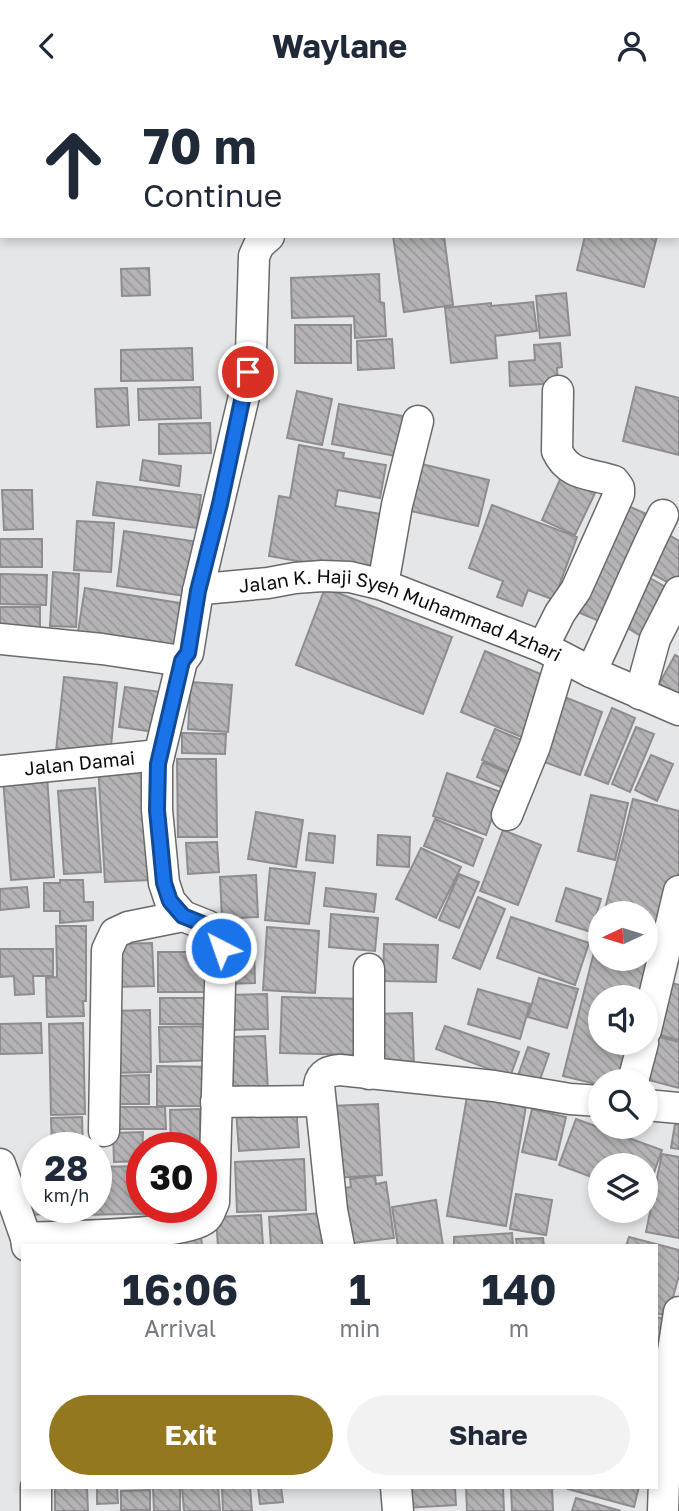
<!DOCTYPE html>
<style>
:root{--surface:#fff;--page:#f2f2f3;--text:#1f2937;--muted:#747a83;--accent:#94781f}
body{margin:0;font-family:"Golos Text",sans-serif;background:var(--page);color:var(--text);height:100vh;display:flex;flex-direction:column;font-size:26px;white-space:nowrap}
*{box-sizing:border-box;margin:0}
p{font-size:23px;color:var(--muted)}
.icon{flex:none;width:38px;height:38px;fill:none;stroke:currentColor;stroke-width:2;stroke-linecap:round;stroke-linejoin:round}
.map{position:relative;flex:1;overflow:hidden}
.panel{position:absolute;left:21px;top:1153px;width:637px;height:245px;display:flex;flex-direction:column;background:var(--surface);border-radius:0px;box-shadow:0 4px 10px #0003}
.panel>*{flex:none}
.banner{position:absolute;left:0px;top:0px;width:679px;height:147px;box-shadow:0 4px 10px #0003;background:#fff;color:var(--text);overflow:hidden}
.needle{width:46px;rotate:266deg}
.fabs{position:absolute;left:588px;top:810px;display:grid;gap:14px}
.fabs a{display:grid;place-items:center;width:70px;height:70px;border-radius:50%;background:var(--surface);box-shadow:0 4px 10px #0003;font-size:35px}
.speed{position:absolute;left:21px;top:1041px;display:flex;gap:14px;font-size:35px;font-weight:700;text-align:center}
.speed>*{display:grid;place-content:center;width:91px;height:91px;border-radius:50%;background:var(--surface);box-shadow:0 4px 10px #0003;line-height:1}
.speed small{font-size:18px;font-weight:400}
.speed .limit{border:10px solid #d22;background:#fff;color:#111}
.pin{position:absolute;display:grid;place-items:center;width:60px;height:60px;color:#fff;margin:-30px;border:4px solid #fff;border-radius:50%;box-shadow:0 2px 7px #0007}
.me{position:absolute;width:77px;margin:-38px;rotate:319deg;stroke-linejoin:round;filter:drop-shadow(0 0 5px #0008)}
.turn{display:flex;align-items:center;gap:24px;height:147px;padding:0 28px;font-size:32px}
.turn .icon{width:91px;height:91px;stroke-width:2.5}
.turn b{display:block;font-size:49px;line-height:60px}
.eta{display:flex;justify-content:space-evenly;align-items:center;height:119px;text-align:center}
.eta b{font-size:42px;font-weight:700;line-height:49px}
.action{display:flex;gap:14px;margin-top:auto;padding:14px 28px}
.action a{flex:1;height:80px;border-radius:42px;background:var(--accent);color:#fff;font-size:28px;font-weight:700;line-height:80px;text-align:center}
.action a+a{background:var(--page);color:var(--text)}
header{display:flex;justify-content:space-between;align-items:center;height:91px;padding:0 28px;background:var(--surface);font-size:32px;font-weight:700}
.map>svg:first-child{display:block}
</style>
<header><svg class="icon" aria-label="back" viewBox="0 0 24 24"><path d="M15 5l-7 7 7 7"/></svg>Waylane<svg class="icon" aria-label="person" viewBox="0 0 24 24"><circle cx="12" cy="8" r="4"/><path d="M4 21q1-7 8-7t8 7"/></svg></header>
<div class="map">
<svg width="679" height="1420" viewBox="0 0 679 1420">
<defs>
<pattern id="building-back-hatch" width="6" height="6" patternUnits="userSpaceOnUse" patternTransform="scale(1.75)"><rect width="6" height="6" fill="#b5b3b5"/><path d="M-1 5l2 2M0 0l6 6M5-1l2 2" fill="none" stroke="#9a999a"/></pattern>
</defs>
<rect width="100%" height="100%" fill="#e5e6e8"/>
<!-- building -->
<path fill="url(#building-back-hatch)" stroke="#8e8c8e" stroke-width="2" d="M393,145H444L453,214L404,221Z
M585,145H657L644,196L577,179Z
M149,177L150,204L122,205L121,178Z
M379,183L380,211L384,212L386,245L355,247L354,225L292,227L291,187Z
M566,202L570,244L540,247L536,205Z
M533,211L537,240L495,245L497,267L451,272L445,217L491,212V215Z
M295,234H351V272H295Z
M392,248L394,277L358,279L357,250Z
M560,252L562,276L557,277L558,292L510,295L509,271L535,269L534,254Z
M192,257L193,289L121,290V259Z
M200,296L201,327L139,329L138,298Z
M636,296L679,307V364L623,350Z
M127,297L129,334L97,336L95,298Z
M297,300L332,308L322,354L287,347Z
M339,313L408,326L401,366L332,353Z
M210,332L211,362L159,363V333Z
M299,354L344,362L343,367L386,374L380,407L338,399L335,415L381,423L370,483L269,465L279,405L290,407Z
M143,369L181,375L179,395L140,389Z
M413,371L489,389L478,435L402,418Z
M562,384L596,400L575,444L542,429Z
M97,391L201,404L197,437L93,424Z
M2,399H32L33,438L4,439Z
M621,412L656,427L611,535L575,520Z
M492,414L577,446L554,509L528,499L522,515L497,506L503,490L469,477Z
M77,430L114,432L111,481L74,479Z
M659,438L679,450V491L676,496L638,475Z
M124,440L199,451L192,506L117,495Z
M0,448H42V476H0Z
M53,481L79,483L76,536L50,535Z
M0,483L47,484L46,514L0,513Z
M643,483L676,502L649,550L616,530Z
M85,497L187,513L178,563L77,547Z
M325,497L452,546L423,623L296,574Z
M0,516H40V543H0Z
M485,560L548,586L524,647L461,621Z
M675,564L679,566V604L659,593Z
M64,586L117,592L110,666L56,660Z
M191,591L232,594L228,641L188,638Z
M125,596L161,601L155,641L119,636Z
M562,605L602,621L580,684L539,669Z
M612,617L635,627L608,693L585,684Z
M636,636L654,643L630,701L612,693Z
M495,638L529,652L516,684L482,669Z
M182,642L226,643L225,663L182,662Z
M651,664L673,673L657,710L635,699Z
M177,668H216L217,746H178Z
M144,671L151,789L105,791L98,674Z
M483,671L514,685L508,699L477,686Z
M447,682L501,701L486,744L433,725Z
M47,685L54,786L11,789L3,688Z
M95,697L101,781L64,783L58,700Z
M591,704L628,712L615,769L578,760Z
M633,708L679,720V781L646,913V906H600V952H636L626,990H600V994L563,985L600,837V868H646V822H604Z
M256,721L303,729L296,776L248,768Z
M435,728L483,748L473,775L424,755Z
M503,739L541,754L518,814L480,800Z
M309,742L335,745L333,772L306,769Z
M378,744L410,746L409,776L377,774Z
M217,751L219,781L188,783L186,752Z
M421,757L461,776L436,827L396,808Z
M270,777L315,782L309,833L265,829Z
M459,783L479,791L459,837L439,829Z
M256,784L258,826L222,828L220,786Z
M60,789H83L84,811H93V829L60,832V820H44V792H60Z
M27,796L29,816L0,819V798Z
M326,797L376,803L374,821L324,815Z
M566,797L601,808L591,841L556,830Z
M478,806L505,818L480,878L453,867Z
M331,823L378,827L375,860L329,856Z
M511,826L589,852L575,894L497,867Z
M56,835H86V910H83L84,925L47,926L46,887L57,886Z
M267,836L319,840L315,902L263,899Z
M152,852L154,895L113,896L112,853Z
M384,853L438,854L436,891L383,890Z
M254,854L255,892L226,893L225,855Z
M0,858H53V885H33L34,903L15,904L14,885L0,886Z
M158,861H214V901H158Z
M539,887L578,898L567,937L528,926Z
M669,891L679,894V949L656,943Z
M478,898L530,913L520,948L468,933Z
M267,903L268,938L230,939L228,904Z
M282,906L366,908L364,964L280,962Z
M160,907H205L206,933H160Z
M150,919L151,981L112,982L111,920Z
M412,922L414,974L375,976L373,923Z
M41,932L42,962L0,963V933Z
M83,932L85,1023L51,1024L49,933Z
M214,935L215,969L160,971L159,936Z
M445,935L519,961L510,986L436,958Z
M652,944L679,951V997L641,987Z
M265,945L268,1000L233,1002L230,946Z
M528,956L549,963L536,1000L515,993Z
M157,975L213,976V1015H157Z
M149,984V1013H117L116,985Z
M467,1005L526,1015L506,1135L447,1125Z
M378,1013L382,1084L334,1087L330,1015Z
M296,1015L299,1056L239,1060L236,1019Z
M112,1016H165L166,1038H113Z
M200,1018V1054L171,1055L170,1019Z
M532,1018L566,1026L556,1069L522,1061Z
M82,1026L83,1057H52L51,1027Z
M676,1027L679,1028V1058L671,1057Z
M576,1028L662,1059L646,1104V1074H600V1089L559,1074Z
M143,1041L142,1070L114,1071L113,1042Z
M169,1046V1057H187H151L150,1047Z
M662,1063L679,1066V1147L646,1141Z
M304,1068L306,1119L237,1121L235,1071Z
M142,1075V1116H173L174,1122L81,1124V1116H96V1076Z
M37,1080V1116H76V1122L27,1124L25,1081Z
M375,1085L376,1093L386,1091L394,1147L346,1153L338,1098L351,1096L350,1088Z
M516,1103L552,1109L546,1144L510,1138Z
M436,1109L443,1155H398L392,1116Z
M322,1122L324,1155H271L269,1126Z
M261,1124L263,1155H218L216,1126Z
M512,1142L513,1155H454V1146Z
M201,1145L202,1155H157L156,1147Z
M629,1146L679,1159V1184L668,1225L656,1222V1155H626Z
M543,1147L544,1155H517L516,1148Z
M656,1226L672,1230L662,1264L656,1262Z
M97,1396H117L118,1412L97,1413Z
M153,1396H180V1420H154Z
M182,1396H218L220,1420H184Z
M222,1396H250L252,1420H223Z
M258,1396H281L283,1411L260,1413Z
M404,1396H455L456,1414L405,1417Z
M466,1396H503L504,1420H467Z
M511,1396H552L553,1420H512Z
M569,1396H639L634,1416L568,1398Z
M55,1397H87L88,1420H55Z
M150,1399V1419H121V1400Z
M576,1407L621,1420H572Z"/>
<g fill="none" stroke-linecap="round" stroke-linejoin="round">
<defs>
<g id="street">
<path d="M290,0V2"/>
<path d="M383,494L397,414L418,330"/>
<path d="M198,500L245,301L251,261L254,165L259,154L269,145"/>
<path id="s1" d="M0,548L102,558L182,570L188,562L198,500L203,498L268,492L295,487L322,485L350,486L383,494L543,556L591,581L679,619"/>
<path d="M543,556L560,522L576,499L619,403V397L614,390C591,382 569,386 557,360L558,300"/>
<path d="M591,581C616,529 637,476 663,424"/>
<path d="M640,603L655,548L679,501"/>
<path id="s2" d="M0,680L159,664"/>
<path d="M507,724L535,655L562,566"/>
<path d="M369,878V983"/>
<path d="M646,939L679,800"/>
<path d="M633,990L643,952"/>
<path d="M216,1011L320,1010"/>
<path d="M646,1014L679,1017"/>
<path d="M104,1040L107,859L115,842L128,836L183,825"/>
<path d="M0,1073L26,1147L27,1155"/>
<path d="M26,1147C62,1145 178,1145 203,1129C209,1126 211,1118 214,1111L221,857L218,845L208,835L183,825L170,810L164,792L157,719V673L182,570"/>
<path d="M339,1155L332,1119L319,994C321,982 329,980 340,979L494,995L570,1008L600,1010"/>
<path d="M36,1396V1420"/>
<path d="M396,1396L398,1420"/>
<path d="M663,1420L667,1299L679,1221"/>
</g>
</defs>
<!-- street casing -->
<use href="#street" stroke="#696a6b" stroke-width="33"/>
<!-- street -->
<use href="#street" stroke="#fff" stroke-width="30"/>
</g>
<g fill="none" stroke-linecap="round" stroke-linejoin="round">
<defs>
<path id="route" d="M221,857L218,845L208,835L183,825L170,810L164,792L157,719L158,673L182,570L188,562L198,500L220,413L248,281"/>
</defs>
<!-- route casing -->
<use href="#route" stroke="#114b97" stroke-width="18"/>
<!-- route -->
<use href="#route" stroke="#1a73e8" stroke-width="12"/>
</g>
<g text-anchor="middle" stroke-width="5" stroke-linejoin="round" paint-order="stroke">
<!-- street labels -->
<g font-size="19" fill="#0c0c0d" stroke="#fff">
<text dy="7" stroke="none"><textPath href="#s1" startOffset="466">Jalan K. Haji Syeh Muhammad Azhari</textPath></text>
<text dy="7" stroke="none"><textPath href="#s2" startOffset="80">Jalan Damai</textPath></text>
</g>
</g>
</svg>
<div class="fabs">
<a><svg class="needle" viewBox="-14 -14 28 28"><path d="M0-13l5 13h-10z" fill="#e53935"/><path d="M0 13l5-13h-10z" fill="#747a83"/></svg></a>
<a><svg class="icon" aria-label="sound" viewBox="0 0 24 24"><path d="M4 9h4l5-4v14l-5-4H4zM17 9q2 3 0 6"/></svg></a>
<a><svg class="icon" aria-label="search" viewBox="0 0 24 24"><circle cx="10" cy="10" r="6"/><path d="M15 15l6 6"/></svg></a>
<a><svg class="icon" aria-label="layers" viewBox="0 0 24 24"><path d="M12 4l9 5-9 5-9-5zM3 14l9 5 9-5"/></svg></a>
</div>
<div class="speed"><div>28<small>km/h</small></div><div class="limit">30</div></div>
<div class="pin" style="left:248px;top:281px;background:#d93025"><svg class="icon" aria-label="arrive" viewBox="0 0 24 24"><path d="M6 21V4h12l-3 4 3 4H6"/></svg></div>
<svg class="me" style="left:221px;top:857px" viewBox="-20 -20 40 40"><circle r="17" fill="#1a73e8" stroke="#fff" stroke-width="3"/><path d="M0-11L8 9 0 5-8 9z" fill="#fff"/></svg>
<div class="banner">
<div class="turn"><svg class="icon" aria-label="ahead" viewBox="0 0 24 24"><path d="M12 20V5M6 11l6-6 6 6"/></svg><div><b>70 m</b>Continue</div></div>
</div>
<section class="panel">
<div class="eta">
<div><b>16:06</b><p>Arrival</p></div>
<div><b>1</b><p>min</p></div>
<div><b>140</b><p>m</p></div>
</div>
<div class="action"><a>Exit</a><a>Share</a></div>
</section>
</div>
